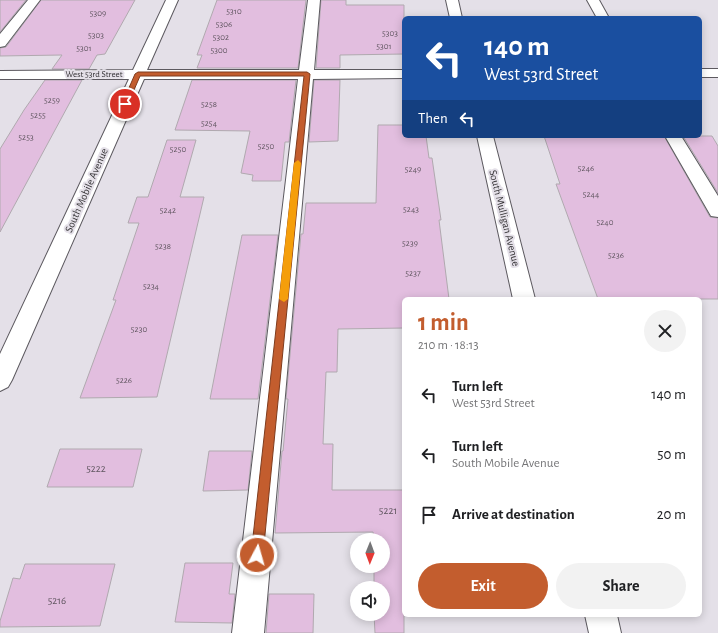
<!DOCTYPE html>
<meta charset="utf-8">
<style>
:root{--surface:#fff;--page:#f2f2f2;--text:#202124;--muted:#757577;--accent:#c35d2e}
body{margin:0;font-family:"Alegreya Sans",sans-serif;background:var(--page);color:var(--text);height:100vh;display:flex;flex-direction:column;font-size:15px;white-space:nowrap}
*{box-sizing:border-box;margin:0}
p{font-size:13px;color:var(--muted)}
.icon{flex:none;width:22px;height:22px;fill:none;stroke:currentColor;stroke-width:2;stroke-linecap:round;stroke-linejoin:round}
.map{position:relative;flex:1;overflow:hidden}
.side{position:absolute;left:402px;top:297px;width:300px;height:320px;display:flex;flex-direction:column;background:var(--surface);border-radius:6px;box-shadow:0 2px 10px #0003}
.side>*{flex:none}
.hud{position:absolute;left:402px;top:16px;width:300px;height:122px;border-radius:6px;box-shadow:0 2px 10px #0003;background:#1a4fa0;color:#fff;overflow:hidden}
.needle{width:26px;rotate:181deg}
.fabs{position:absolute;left:350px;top:533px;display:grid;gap:8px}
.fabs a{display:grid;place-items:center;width:40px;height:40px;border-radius:50%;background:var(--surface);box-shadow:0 2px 10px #0003;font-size:20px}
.pin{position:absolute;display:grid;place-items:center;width:34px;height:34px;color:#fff;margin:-17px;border:2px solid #fff;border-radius:50%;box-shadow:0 1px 4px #0007}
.me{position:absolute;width:44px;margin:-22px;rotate:6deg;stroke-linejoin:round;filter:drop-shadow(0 0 3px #0008)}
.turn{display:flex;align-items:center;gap:14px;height:84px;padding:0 16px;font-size:18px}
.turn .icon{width:52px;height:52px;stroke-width:2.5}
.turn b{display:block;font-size:28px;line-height:34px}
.then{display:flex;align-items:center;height:38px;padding:0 16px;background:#0003;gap:8px;font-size:15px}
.round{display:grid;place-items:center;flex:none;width:42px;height:42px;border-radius:21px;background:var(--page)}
.headline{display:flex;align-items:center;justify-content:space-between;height:68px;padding:0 16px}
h1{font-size:24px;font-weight:600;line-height:30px;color:var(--accent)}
.cta{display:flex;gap:8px;margin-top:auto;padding:8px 16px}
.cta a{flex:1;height:46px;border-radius:24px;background:var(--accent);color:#fff;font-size:16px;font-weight:600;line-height:46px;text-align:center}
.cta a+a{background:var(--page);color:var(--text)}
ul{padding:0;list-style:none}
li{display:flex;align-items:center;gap:12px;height:60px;padding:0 16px}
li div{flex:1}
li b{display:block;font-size:15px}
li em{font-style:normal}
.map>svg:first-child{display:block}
</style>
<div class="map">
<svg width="718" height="633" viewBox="0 0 718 633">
<rect width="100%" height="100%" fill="#e4e0e8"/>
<!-- building -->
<path fill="#e2bedf" stroke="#b0a9af" d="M0,0H26L0,32Z
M41,0H135L105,54L97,55L89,69H52L62,55L0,56V48L6,47Z
M217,0H306L298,68H197L202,55H197Z
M321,0H346V5H404V54L340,55V68H316Z
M45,80H82L0,232V149L24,110Z
M192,80H296L289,142H285L281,181H252L253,175L241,173L250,131L175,130Z
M314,80H340L338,141L309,142Z
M378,125H404V136H426L429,158H432L441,220H439L449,299H404V328L338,329L337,372H326L323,444H333L332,490H404V633H375L374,614H383V588H374V566H383V540H374L373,532L275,533L282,451H283L288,399H286L301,234H303L306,203H376Z
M544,136H664L710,217L718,218V299H598L556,184H560Z
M683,136H712L718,146V193Z
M167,140H196L180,197H204L157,397L80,398L116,300H113L139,223H128L137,197H148Z
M242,235H278L258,399H210Z
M60,449H142L133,487H47Z
M209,451H252L248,490L203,491Z
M185,563H233L229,594H235L232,623L175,622Z
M25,564H115L100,626L0,627V621L13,578L20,579Z
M269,594H314L313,633H266Z"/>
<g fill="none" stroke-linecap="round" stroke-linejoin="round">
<defs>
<path id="minor" d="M28,0H40L5,46L0,47V34Z
M166,0H178L147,70H299L308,0H320L314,70H404V78L313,79L264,633H232L298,79H144L12,380L8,387L0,391V354L129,79H0V71L133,70Z
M446,0H458L462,18H450Z
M587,0H599L609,18H597Z
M700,69H718V77H700Z
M477,136H493L535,299H513Z
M665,136H681L718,196V217L711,216Z
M585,615H617L621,633H589Z"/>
</defs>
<!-- minor casing -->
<use href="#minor" stroke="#5c595f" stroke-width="2"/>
<!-- minor -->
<use href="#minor" fill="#fff" fill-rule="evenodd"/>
</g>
<!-- route -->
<path fill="#c35d2e" stroke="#7f3c1e" d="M138,72H307L310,74L263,555L261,559L257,561L252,559L251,555L304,76H140L128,104L123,105L122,104L135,74Z"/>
<!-- slow -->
<path fill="#f59e0b" d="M298,160L301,163L288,299L284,302L279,299L294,163Z"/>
<g text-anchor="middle" stroke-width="4" stroke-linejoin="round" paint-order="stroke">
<!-- number labels -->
<g font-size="9" fill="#605660">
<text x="234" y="14">5310</text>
<text x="98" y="16">5309</text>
<text x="224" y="27">5306</text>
<text x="390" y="36">5303</text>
<text x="96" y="38">5303</text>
<text x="221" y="40">5302</text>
<text x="384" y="49">5301</text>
<text x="84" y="51">5301</text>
<text x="219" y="53">5300</text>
<text x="52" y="103">5259</text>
<text x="209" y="107">5258</text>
<text x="38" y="118">5255</text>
<text x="209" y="126">5254</text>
<text x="26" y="140">5253</text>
<text x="266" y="149">5250</text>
<text x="178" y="152">5250</text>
<text x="586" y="171">5246</text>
<text x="413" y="172">5249</text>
<text x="591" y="197">5244</text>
<text x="411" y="212">5243</text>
<text x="168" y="213">5242</text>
<text x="605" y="225">5240</text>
<text x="410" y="246">5239</text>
<text x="163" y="249">5238</text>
<text x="616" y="258">5236</text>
<text x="413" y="276">5237</text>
<text x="151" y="289">5234</text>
<text x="139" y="332">5230</text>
<text x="124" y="383">5226</text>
</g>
<!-- far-street labels -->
<g font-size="9" fill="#353336" stroke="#e4e0e8">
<text x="94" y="77">West 53rd Street</text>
</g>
<!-- street labels -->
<g font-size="11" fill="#353336" stroke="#e4e0e8">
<text transform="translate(86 190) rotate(-66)" y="4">South Mobile Avenue</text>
<text transform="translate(505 218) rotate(76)" y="4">South Mulligan Avenue</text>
</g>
<!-- near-number labels -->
<g font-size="11" fill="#605660">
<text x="96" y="472">5222</text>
<text x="388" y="514">5221</text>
<text x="57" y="604">5216</text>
</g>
</g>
</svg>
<div class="fabs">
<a><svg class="needle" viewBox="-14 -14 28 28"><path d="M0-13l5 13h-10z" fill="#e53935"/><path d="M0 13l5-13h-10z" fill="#757577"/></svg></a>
<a><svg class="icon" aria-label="sound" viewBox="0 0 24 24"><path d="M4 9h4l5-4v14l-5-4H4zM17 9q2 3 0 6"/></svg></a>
</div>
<div class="pin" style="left:125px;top:104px;background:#d93025"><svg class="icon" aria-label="arrive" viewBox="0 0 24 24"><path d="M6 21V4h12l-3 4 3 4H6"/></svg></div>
<svg class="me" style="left:257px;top:555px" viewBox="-20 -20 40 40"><circle r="17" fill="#c35d2e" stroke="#fff" stroke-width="3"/><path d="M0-11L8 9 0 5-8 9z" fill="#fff"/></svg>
<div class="hud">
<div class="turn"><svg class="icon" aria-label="left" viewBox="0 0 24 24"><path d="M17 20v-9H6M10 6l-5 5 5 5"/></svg><div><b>140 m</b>West 53rd Street</div></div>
<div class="then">Then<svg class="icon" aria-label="left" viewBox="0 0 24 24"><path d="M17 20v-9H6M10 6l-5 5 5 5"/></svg></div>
</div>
<section class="side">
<div class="headline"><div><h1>1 min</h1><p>210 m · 18:13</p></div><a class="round"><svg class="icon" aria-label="close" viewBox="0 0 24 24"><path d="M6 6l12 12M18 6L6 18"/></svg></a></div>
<ul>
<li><svg class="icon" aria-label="left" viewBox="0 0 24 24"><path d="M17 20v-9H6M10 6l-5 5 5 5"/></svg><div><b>Turn left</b><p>West 53rd Street</p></div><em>140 m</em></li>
<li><svg class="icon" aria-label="left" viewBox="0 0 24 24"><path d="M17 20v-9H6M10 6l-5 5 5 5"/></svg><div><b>Turn left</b><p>South Mobile Avenue</p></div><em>50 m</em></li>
<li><svg class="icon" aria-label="arrive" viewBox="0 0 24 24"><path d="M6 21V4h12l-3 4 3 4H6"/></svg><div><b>Arrive at destination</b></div><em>20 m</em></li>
</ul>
<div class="cta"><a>Exit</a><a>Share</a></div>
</section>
</div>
